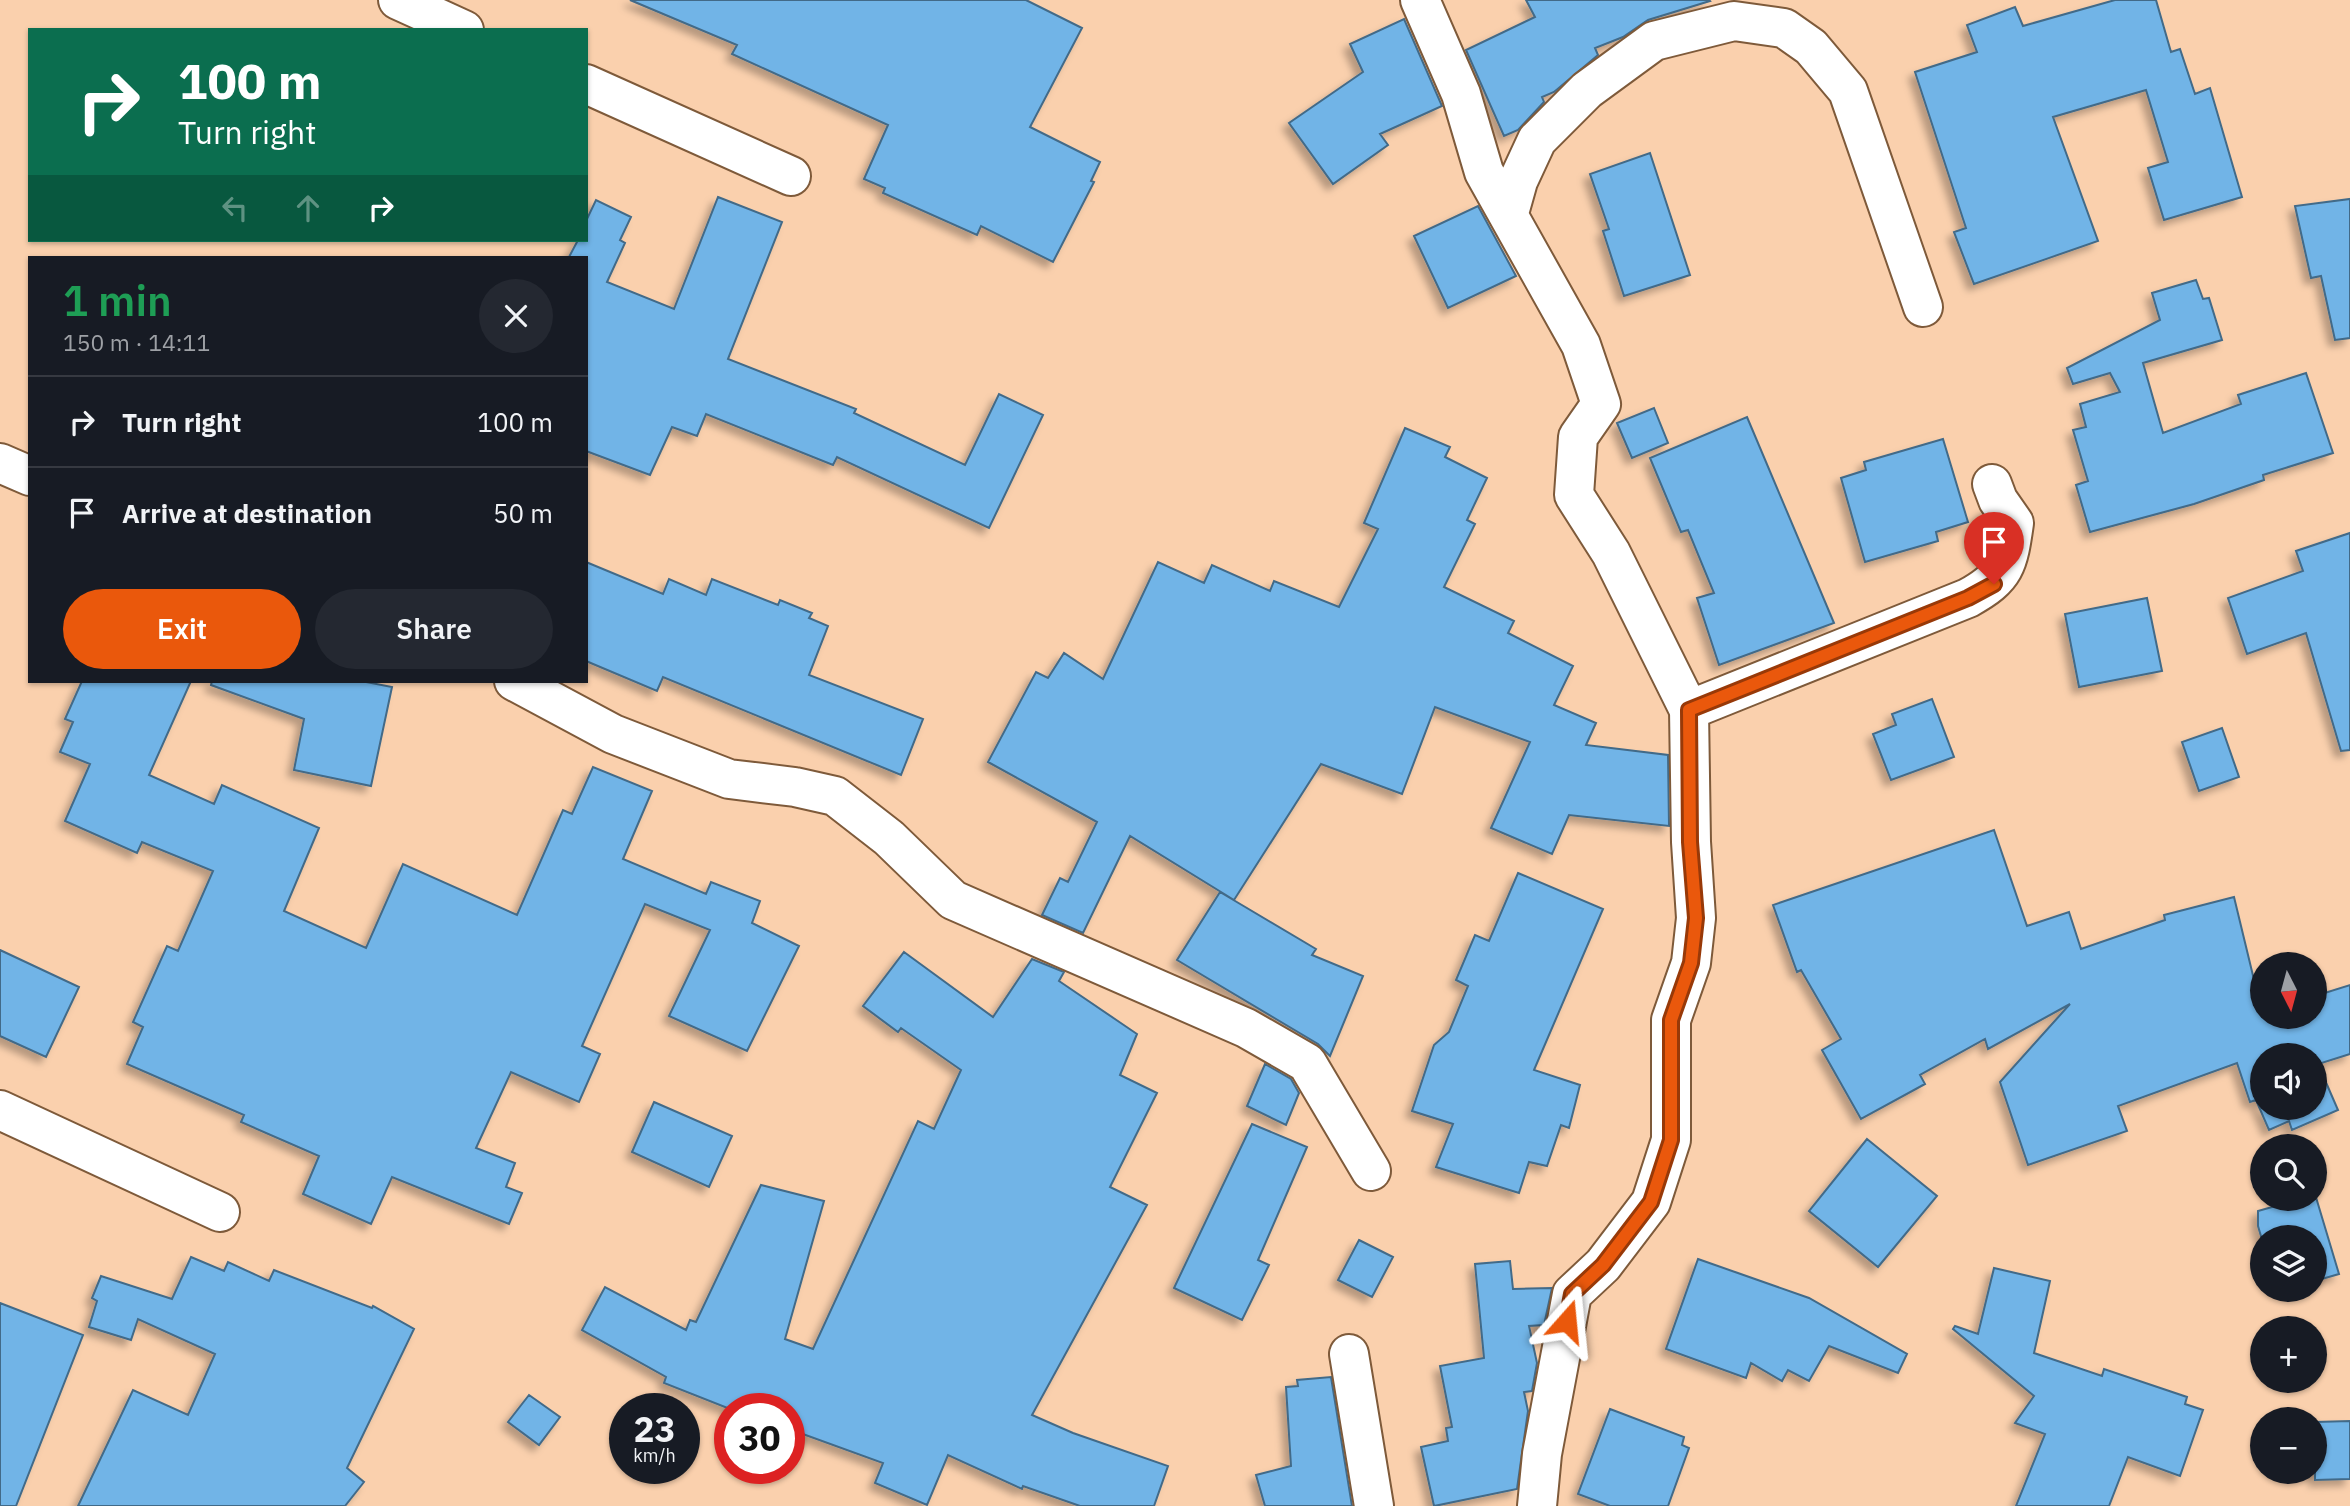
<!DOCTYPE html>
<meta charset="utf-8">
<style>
:root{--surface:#171b24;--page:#242831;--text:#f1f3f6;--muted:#9ea1a6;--line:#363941;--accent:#ea580c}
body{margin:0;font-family:"IBM Plex Sans",sans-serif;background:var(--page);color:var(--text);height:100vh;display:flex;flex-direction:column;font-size:26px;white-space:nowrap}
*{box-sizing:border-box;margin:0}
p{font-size:23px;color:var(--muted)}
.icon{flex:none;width:38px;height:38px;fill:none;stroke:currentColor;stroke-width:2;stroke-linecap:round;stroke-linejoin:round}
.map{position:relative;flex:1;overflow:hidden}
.panel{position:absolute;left:28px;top:256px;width:560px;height:427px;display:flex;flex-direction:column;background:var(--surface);border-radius:0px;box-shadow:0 2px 5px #0004}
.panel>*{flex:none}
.hud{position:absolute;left:28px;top:28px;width:560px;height:214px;border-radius:0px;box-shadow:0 2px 5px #0004;background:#0b6e4f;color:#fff;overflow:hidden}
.needle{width:46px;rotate:174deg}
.buttons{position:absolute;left:2250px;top:952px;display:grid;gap:14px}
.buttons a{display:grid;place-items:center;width:77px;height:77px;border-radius:50%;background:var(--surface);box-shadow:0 2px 5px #0004;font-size:35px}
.speed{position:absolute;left:609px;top:1393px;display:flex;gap:14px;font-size:35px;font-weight:700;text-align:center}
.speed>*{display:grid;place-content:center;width:91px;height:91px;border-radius:50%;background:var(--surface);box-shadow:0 2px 5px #0004;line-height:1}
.speed small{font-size:18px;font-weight:400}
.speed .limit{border:10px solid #d22;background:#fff;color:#111}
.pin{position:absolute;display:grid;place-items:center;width:60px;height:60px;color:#fff;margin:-72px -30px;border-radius:50% 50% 50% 0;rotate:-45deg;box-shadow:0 0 7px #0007}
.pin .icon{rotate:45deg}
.me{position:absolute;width:77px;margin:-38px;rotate:18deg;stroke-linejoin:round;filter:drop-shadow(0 0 5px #0008)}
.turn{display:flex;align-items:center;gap:24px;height:147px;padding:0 35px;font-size:32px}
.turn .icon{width:91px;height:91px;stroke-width:2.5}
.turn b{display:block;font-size:49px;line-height:60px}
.lanes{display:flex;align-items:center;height:66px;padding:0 35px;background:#0003;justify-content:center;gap:35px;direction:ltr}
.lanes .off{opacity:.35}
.round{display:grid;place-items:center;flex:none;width:74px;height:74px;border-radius:37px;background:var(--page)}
.head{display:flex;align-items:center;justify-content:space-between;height:119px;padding:0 35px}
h1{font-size:42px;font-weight:600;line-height:52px;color:#1e9e55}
.action{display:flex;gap:14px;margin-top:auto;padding:14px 35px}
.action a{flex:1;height:80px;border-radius:42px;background:var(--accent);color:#fff;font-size:28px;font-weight:600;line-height:80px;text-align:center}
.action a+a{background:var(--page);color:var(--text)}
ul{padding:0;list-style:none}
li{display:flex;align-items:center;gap:21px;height:91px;padding:0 35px;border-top:2px solid var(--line)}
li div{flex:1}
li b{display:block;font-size:26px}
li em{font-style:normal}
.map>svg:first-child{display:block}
</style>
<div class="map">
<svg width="2350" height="1506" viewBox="0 0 2350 1506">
<defs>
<filter id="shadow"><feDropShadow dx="-6" dy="6" stdDeviation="3.5" flood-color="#0004"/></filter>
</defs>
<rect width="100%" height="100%" fill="#fad0ad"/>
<!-- building -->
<path fill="#71b4e7" stroke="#426a88" stroke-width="2" fill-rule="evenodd" filter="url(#shadow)" d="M630,0H1026L1082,28L1030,127L1100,162L1091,181L1094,182L1053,262L981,226L977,235L883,193L885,188L864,179L888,125L732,54L737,45Z
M1526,0H1709L1710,1L1648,20L1623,37L1595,48L1598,55L1554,92L1542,97L1544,102L1518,130L1504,136L1466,50L1535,17Z
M2115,0H2156L2171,52L2180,49L2195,94L2210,88L2242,197L2164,220L2148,168L2168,162L2146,90L2053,117L2098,241L1974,284L1954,232L1966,228L1915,72L1977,52L1967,25L2015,7L2023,26Z
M1404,19L1442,106L1380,134L1388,145L1333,184L1289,123L1363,72L1350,44Z
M1650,153L1690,275L1624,296L1603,231L1609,229L1590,174Z
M718,197L782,222L728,359L856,409L854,413L965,465L999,394L1043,415L989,528L837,457L833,465L706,414L697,436L672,427L650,475L586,451V257H569L578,240H586V221L596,200L631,217L620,240L625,243L607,282L674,309Z
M2350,199V338L2335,340L2321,276L2311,278L2295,206Z
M1478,206L1516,276L1448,308L1414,236Z
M2196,280L2203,299L2209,298L2222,340L2143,363L2163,433L2241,404L2238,395L2306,373L2333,453L2263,475L2264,480L2194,504L2090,532L2076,485L2088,481L2073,430L2086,427L2080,404L2120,392L2110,373L2073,384L2067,368L2160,320L2152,293Z
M1654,408L1668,443L1632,458L1617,423Z
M1747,417L1834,623L1719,665L1697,598L1714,593L1688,530L1681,532L1650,458Z
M1405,428L1450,447L1445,457L1487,478L1467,520L1475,524L1444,587L1514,621L1508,633L1573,666L1554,705L1596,723L1586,745L1668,755L1669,826L1569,815L1552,854L1491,828L1530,742L1435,707L1402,794L1321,764L1234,900L1130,836L1083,933L1042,915L1060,878L1068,882L1097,822L988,762L1036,672L1048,678L1064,653L1103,679L1158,562L1204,583L1212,565L1270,591L1274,581L1339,607L1378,529L1364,523Z
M1943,439L1968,522L1936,532L1938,541L1865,562L1841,478L1866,470L1864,462Z
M2350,533V750L2341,751L2306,633L2247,654L2228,598L2303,571L2296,551Z
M586,562L663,594L669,579L706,595L712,579L778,605L780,600L812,613L809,618L828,626L809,675L923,719L901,775L663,677L657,691L586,661Z
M2147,598L2162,671L2079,687L2065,614Z
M82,681H191L149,775L214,804L222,785L319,828L284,911L366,948L403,864L517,915L563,810L572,814L593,767L652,791L623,859L706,894L711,882L760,901L752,923L799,946L747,1051L669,1016L710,930L645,904L582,1046L600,1054L579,1102L511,1072L476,1148L515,1163L506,1187L522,1193L509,1224L392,1177L371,1224L303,1194L319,1156L241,1122L244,1115L127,1064L143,1027L133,1022L167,946L178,951L213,871L142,842L137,853L65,821L90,764L60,752L73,722L65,719Z
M212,681H361L392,687L371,786L294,770L304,719L211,685Z
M1932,699L1954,757L1891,780L1873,734L1896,725L1892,714Z
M2222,728L2239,777L2199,791L2182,742Z
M1994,830L2027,926L2069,912L2081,949L2165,920L2164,915L2234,897L2263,1017H2315V996L2350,985V1054L2318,1064L2338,1110L2292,1130L2289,1121L2269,1130L2256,1100L2250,1102L2237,1063L2118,1106L2127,1131L2028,1165L2000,1082L2070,1004L1988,1049L1985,1039L1920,1075L1925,1084L1861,1119L1822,1050L1841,1039L1801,970L1797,972L1773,905ZM2263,1055H2315V1108H2263Z
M1518,873L1603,909L1534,1070L1580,1085L1569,1128L1561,1125L1547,1166L1529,1162L1519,1193L1436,1167L1453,1124L1412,1111L1434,1045L1449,1032L1468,986L1456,980L1475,935L1489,941Z
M1220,892L1316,949L1312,955L1363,976L1330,1056L1318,1044L1177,960Z
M0,950L79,987L46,1057L0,1036Z
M904,952L993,1017L1032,959L1064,972L1059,981L1137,1034L1120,1075L1157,1093L1110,1187L1147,1205L1032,1415L1073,1433L1168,1466L1154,1506H1080L1023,1486L1022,1489L948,1455L927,1505L875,1483L883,1463L789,1429V1409H730L664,1383L666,1377L582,1330L605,1287L686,1330L690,1320L696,1322L761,1185L824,1201L785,1339L813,1349L918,1121L934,1129L961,1070L901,1028L898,1032L863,1006Z
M1265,1064L1291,1079L1299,1093L1286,1125L1247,1106Z
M654,1102L732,1136L709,1187L632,1152Z
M1252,1124L1307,1147L1258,1260L1269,1265L1242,1320L1174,1288Z
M1867,1139L1937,1196L1878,1267L1809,1211Z
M2315,1194L2339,1274L2315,1281V1237H2263V1243L2258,1226V1211L2300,1199H2315Z
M1359,1240L1393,1257L1372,1297L1338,1280Z
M191,1257L224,1271L228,1262L269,1281L274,1270L372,1308L373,1306L414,1329L347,1468L364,1482L345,1506H78L133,1390L188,1415L215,1354L138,1319L131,1340L89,1327L97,1301L92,1298L101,1276L172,1299Z
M1698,1259L1809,1298L1907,1354L1898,1373L1829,1346L1809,1381L1788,1370L1782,1381L1751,1363L1746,1378L1666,1349Z
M1510,1261L1513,1289L1552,1288L1544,1325L1529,1326L1537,1363L1532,1391L1524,1392L1528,1411L1517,1489L1434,1506L1421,1447L1448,1441L1446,1428L1452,1427L1440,1366L1484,1358L1475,1264Z
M1994,1268L2050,1281L2034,1353L2102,1376L2104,1369L2187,1397L2185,1404L2203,1410L2180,1476L2128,1457L2109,1506H2016L2045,1434L2015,1423L2034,1396L1953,1329L1955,1326L1978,1334Z
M0,1303L83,1335L16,1506H0Z
M1331,1377L1352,1506H1265L1256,1475L1291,1466L1286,1387L1298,1386L1297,1380Z
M529,1395L560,1417L539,1445L508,1422Z
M1610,1409L1684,1437L1682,1445L1689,1448L1668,1506H1610L1578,1494Z
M2350,1421V1479L2315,1480V1422Z"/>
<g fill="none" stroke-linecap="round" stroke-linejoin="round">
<defs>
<path id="minor" d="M398,0L464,30
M1420,0L1461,94L1484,172L1581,345L1601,404L1578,437L1574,495L1611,553L1689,710L1691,842L1696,918L1691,963L1671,1020V1140L1651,1202L1603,1265L1572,1294L1542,1454L1537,1506
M586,84L791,176
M1509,213L1518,181L1537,140L1587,90L1654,41L1734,21L1784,28L1811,47L1848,91L1923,307
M0,463L30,476
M514,681L613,734L729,779L795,787L835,796L889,838L953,900L1246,1028L1307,1063L1371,1171
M1689,710L1968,598C2006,577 2008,565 2014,523L1998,500L1992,484
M0,1110L220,1212
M1349,1354L1374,1506"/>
</defs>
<!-- minor casing -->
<use href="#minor" stroke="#7e5a3a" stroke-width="42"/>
<!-- minor -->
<use href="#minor" stroke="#fff" stroke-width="38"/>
</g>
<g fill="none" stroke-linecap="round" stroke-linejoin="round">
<defs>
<path id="route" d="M1567,1321L1572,1294L1603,1265L1651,1202L1671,1140V1020L1691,963L1696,918L1690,842L1689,710L1968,598L1994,584"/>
</defs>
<!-- route casing -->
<use href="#route" stroke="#983908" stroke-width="18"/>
<!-- route -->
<use href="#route" stroke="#ea580c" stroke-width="12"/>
</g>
</svg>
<div class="buttons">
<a><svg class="needle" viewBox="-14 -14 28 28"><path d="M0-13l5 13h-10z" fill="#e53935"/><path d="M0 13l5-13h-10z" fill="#9ea1a6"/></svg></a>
<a><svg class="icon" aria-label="sound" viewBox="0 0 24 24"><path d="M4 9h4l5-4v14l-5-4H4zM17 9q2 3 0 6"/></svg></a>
<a><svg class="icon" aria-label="search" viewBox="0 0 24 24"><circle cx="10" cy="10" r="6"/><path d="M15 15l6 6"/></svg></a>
<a><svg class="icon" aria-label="layers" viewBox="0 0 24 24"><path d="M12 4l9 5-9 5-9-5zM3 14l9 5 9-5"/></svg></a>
<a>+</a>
<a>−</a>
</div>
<div class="speed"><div>23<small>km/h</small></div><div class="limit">30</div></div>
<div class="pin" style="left:1994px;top:584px;background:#d93025"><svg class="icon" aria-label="arrive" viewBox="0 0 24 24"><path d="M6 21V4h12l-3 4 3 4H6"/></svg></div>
<svg class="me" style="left:1567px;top:1321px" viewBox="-20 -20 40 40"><path d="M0-17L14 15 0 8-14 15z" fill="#ea580c" stroke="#fff" stroke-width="4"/></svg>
<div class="hud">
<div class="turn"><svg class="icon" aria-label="right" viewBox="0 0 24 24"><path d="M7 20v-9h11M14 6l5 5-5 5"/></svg><div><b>100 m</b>Turn right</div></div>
<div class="lanes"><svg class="icon off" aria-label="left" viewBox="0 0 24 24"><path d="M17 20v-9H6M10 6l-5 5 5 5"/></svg><svg class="icon off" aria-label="ahead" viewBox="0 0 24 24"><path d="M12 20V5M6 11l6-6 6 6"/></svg><svg class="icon" aria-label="right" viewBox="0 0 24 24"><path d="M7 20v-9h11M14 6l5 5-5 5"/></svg></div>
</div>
<section class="panel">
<div class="head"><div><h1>1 min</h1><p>150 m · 14:11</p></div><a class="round"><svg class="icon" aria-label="close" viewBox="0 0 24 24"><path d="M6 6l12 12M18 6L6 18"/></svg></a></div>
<ul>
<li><svg class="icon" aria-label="right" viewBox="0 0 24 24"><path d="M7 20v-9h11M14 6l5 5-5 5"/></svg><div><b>Turn right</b></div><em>100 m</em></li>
<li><svg class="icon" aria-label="arrive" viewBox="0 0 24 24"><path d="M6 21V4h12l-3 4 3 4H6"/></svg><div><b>Arrive at destination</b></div><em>50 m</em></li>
</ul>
<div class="action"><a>Exit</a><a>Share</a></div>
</section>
</div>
